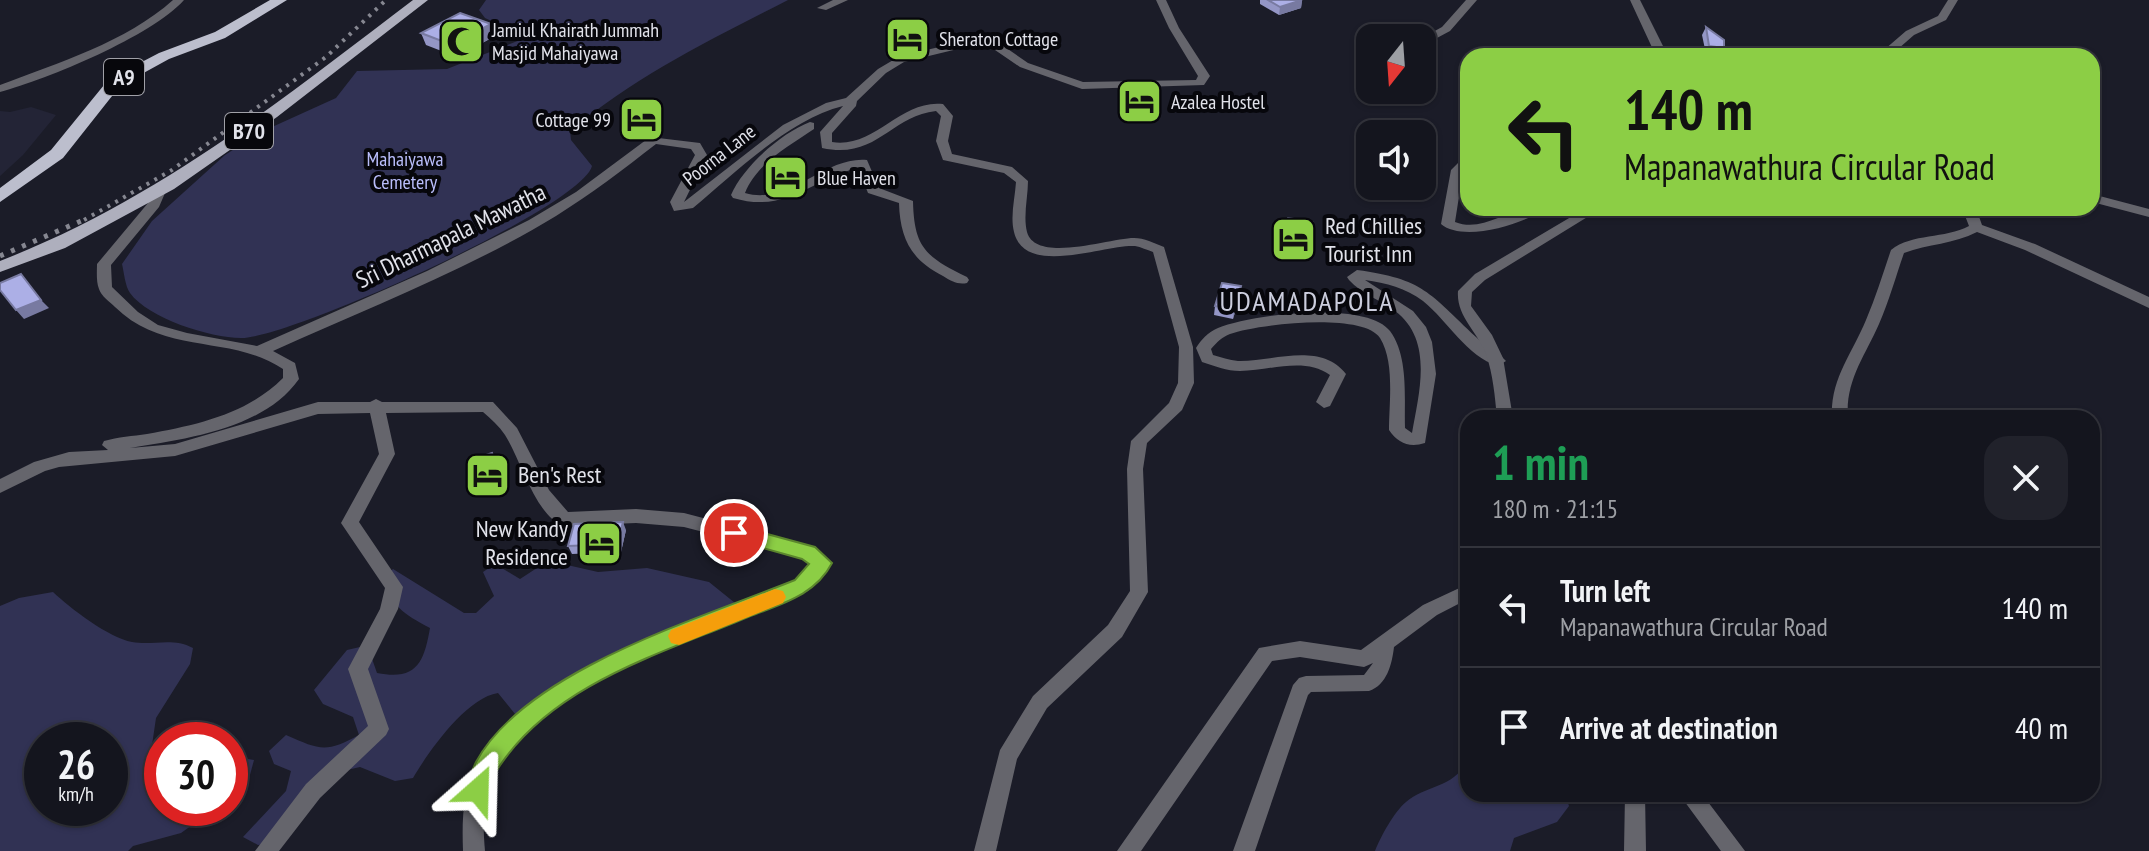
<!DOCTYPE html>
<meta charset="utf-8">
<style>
:root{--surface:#14151e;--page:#21222b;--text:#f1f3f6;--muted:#9d9fa4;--line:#33343c}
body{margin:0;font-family:"PT Sans Narrow",sans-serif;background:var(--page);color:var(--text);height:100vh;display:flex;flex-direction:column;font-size:30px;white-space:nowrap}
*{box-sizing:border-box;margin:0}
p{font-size:26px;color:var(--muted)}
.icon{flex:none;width:44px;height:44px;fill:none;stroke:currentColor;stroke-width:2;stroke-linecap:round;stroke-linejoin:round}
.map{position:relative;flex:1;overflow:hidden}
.sheet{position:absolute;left:1460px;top:410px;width:640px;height:392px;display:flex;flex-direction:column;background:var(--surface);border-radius:24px;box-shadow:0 2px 6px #0004,0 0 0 2px var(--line)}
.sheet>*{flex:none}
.guide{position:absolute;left:1460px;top:48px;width:640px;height:168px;border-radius:24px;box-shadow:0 2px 6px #0004,0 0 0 2px var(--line);background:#8cce45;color:#111;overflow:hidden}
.needle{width:52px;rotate:197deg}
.tools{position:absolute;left:1356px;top:24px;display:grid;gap:16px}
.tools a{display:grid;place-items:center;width:80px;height:80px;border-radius:16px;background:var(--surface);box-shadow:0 2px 6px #0004,0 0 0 2px var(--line);font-size:40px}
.speed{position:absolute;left:24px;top:722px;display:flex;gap:16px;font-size:40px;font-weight:700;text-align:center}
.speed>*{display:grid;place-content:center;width:104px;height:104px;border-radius:50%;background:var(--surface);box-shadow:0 2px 6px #0004,0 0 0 2px var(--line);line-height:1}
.speed small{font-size:20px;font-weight:400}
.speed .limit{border:12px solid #d22;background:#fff;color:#111}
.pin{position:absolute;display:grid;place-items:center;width:68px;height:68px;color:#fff;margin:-34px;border:4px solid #fff;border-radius:50%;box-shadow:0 2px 8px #0007}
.me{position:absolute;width:88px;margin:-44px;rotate:25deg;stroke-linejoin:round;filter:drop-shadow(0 0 6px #0008)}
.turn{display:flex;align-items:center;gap:28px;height:168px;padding:0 32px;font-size:36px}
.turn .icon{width:104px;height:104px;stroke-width:2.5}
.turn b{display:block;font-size:56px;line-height:68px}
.round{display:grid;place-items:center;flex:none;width:84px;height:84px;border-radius:24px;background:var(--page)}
.summary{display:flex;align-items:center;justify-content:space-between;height:136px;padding:0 32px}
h1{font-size:48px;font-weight:800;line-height:60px;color:#1e9e55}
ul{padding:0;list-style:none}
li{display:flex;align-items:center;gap:24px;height:120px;padding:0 32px;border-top:2px solid var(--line)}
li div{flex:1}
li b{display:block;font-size:30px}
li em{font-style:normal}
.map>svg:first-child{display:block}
</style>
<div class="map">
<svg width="2149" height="851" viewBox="0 0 2149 851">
<rect width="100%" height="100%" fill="#1b1c28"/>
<!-- built -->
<path fill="#232436" d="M31,107L56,115L23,155L0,176V111L10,112Z"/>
<!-- green -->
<path fill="#313254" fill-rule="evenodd" d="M486,0H788C712,39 637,75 570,131L571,140L592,166C581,208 288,339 241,338C210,338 148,318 130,293C125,286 124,272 122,264L152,221L225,155L261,132L336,98L357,71L447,69L520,40L521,35L485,18L479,10Z
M554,562L598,572L647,568L709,582L740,607L620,651L515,714L498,693C466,698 429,751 413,778L395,781L360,767L334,773L281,842L258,845L243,837L286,791L291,771L274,764L269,751L286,735C320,750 326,753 359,735L353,717L323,704L314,690L347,650L360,647L370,653L377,673C417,681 424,662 430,628C404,614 389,606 386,575L393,569L464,613H476L494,596L483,572L495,564L520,579L540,566Z
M53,592C70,608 109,638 132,642C153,646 172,637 193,648L190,664L156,718L146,786L162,784V808H216L181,833L133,846L128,851H0V606L19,598ZM110,740V808H42V740Z
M230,756L254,760L247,786L230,798Z
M1468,758V794H1565L1569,806L1557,822L1514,838L1510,851H1375C1381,836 1394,812 1406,802C1425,785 1457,788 1468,758Z"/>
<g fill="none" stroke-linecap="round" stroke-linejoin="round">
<!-- minor -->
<path fill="#65656c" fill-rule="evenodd" d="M833,0H848L826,10L817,8Z
M1156,0H1166L1179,28L1210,76L1204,85L1082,89L1020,67L995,50L970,46L904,62L886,73L857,101L856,106L832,133V142C874,149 901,99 943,104L953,116L948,141L952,154L1012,167L1028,181C1028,197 1023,216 1027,232C1036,264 1110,238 1134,238C1144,238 1154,243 1164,247L1193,347L1194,383L1182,410L1147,443L1143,469L1148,592L1122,637L1047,708L1017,759L996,851H974L1000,750L1033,696L1108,625L1130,591L1127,469L1131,441L1169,403L1178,383L1179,347L1153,252C1147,250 1141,247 1135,246C1105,244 1025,278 1014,232C1010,216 1015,198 1016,182L1004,173L943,160L936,141L941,116L936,111C890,116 877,160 822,148L820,132L843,106C788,120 735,173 693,208L674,211L670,202L695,155L691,149L656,144C624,169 591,194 556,216C467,270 368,308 273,351L295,363L299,379C264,429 186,439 130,448L175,444L318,402H370L376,399L382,402H493L517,428L549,490L568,512L636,509L684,513L814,547L831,563L808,591C726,624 525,692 491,778C482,801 483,827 485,851H463C462,821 462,789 478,762C530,669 700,618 796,581L811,564L803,558L684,527L636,523L564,526C535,516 521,460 505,435C499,426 491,419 483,412L386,413L395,454L359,522L403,587L398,609L368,669L389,729L386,735L320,798L279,851H255L306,784L368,726L348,669L380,609L385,588L341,523L379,454L370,413L318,414L175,456L59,467L45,471L0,493V479L34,462L69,452L108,450L102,445L104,441C118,437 133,436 147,434C197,425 247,414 283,378V369C231,334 165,356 115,307C110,302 101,296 99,289C96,282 97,271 97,264L148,203L154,190L159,189L165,193L159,207L111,265L112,287L138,312L158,325L187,333L257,346L427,271L529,220L576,192L650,137L700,143L707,155L684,202L783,125L826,103L846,98L878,69L900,56L970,40L1002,45L1028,63L1083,82L1196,80L1198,76L1169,28Z
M1466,0H1477L1450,31L1422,46V38L1442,27Z
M1948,0H1958L1946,20L1914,35L1890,56H1877L1906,31L1938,16Z
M810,122L814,123V129C789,146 757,163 745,193C790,206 824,156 867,160L879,188L913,201C914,248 926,257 967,277L969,280L967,283C958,285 951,281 943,276C911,260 900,238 899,203L868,193L858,168C811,179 787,214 733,198L731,195C743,167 781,133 810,122Z
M1468,162V170L1463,171L1455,222C1480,232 1502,213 1526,208C1532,207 1539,208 1546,208C1525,224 1463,243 1441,224L1451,170L1458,163Z
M2092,194L2149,209V217L2092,202Z
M1962,208H1976L1982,225L2035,244L2149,297V308L2025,250L1977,232C1954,244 1928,244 1904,253C1896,276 1889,301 1879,324C1865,356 1845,381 1848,418H1832C1830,379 1852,354 1866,320C1876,297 1883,273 1891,250C1912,233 1945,239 1969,226Z
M1357,270C1424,279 1429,293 1476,337C1485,346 1498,352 1506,361L1498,366C1466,356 1448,321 1423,301C1406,288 1386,283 1365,280L1413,311L1426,327L1432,342L1436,374L1425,443C1409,448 1398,443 1389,430C1389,403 1395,362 1380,338C1363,312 1258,324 1230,334C1222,337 1217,342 1211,349L1213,355C1221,357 1229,360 1238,361C1272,362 1320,341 1346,374L1330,406L1324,408L1316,402L1330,375C1304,356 1269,371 1240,371C1227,371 1214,366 1202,362L1196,348C1201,340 1208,332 1218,328C1251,314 1367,300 1390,331C1409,357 1404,398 1405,428L1412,433C1419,393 1434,340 1395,311C1380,300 1362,294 1349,280L1347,277Z
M1924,410L1930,412L1931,418H1915L1918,412Z
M1468,584V599L1437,615L1394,647C1392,664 1387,685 1369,691L1311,692L1308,695L1255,851H1233L1293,685L1299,678L1306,676L1364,675L1373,663L1364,667L1300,657L1272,661L1141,851H1117L1259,648L1300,641L1361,650L1423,605Z
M1679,794H1702L1745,851H1721Z"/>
<!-- tertiary -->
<path fill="#65656c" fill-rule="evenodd" d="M173,0H184C152,36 48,79 0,92V85C58,63 126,42 173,0Z
M1630,0H1640L1668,56H1656Z
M1586,208H1602L1485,280L1472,292L1471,306L1492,335L1503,358L1513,418H1497C1495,397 1493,374 1486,354C1477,331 1456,316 1458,291L1475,274Z
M1625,794H1645L1646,851H1624Z"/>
<!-- primary -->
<path fill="#aeafbd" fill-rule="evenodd" d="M413,0H428L277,117L174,189L65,248L0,272V261C157,200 280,101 413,0Z"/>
<!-- trunk -->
<path fill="#bcbecd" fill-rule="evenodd" d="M270,0H287L225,38L169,59L129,81L116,91L63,158L0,202V188L51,150L104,85L117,75L159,53L215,32Z"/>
<!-- rail-far1 -->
<path stroke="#868791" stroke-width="4" stroke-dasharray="3 6" stroke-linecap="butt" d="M84,220L172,170L326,57L386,0"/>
<!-- rail -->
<path stroke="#868791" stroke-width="5" stroke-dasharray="4 8" stroke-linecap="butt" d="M0,256L88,218"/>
</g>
<!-- wall -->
<path fill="#9496c6" d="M1260,0H1302L1301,8L1279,15L1260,4Z
M491,24L495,36L457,57L426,45L421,33Z
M892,27L922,36L923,44L905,48L893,35Z
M1706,27L1724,48L1721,56L1706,54L1702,35Z
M1123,97L1157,99L1140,112L1123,105Z
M1312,222L1311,231L1303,254L1278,249L1279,240Z
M1240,295L1233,319L1214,315L1215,306Z
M626,530L621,552L572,554L568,546Z"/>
<!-- shaded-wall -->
<path fill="#787aa1" d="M1302,0L1301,8L1279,15L1280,7Z
M491,24L495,36L457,57L452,45Z
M922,36L923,44L905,48L904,40Z
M1157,90V99L1140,112L1141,104Z
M1312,222L1311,231L1303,254L1304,246Z
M1241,286L1240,295L1233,319L1234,310Z
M41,300L49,308L24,319L16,310Z
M492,453L497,462L502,480L476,488L472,480Z
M623,522L626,530L621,552L617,544Z"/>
<!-- building -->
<path fill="#acafe6" stroke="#787aa1" stroke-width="2" d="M1268,0H1302L1280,7Z
M460,13L491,24L452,45L421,33Z
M909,22L922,36L904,40L892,27Z
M1706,27L1724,40V48L1709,46Z
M1140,84L1157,90L1141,104L1123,97Z
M1288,218L1312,222L1304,246L1279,240Z
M21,274L41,300L16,310L0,290V283Z
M1222,283L1241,286L1234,310L1215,306Z
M492,453L497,471L472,480L468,461Z
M623,522L617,544L568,546L574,524Z"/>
<!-- route -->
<path fill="#8cce45" stroke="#5b862d" stroke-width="2" d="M734,525L815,547L832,563C815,596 780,604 748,617C660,654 551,685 497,770C492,778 491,789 487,798L478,801L470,798L466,790C469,781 472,770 476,762C526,670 701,618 795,580L809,564L802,559L727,538L724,533L727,528Z"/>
<!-- slow -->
<path fill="#f59e0b" d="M775,589L783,591L786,597L783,603L679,645L671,643L668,636L671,630Z"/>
<!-- icons -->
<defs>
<symbol id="hotel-square" viewBox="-11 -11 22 22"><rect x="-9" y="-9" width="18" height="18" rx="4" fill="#8cce45" stroke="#07070c"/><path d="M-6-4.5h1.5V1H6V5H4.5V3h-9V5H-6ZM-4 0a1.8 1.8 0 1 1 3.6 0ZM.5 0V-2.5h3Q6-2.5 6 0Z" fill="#111"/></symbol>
<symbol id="mosque-square" viewBox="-11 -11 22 22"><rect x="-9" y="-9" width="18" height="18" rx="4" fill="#8cce45" stroke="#07070c"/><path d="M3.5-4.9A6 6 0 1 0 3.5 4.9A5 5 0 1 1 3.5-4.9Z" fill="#111"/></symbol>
</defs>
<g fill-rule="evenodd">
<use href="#hotel-square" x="882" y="14" width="51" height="51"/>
<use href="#mosque-square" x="436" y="16" width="51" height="51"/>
<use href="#hotel-square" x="1114" y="76" width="51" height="51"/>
<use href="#hotel-square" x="616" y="94" width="51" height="51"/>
<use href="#hotel-square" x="760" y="152" width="51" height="51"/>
<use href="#hotel-square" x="1268" y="214" width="51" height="51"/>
<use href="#hotel-square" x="462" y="450" width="51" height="51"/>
<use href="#hotel-square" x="574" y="518" width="51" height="51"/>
</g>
<g text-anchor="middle" stroke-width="8" stroke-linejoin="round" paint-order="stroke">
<!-- far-poi labels -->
<g font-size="20" fill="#e1e2ea" stroke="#07070c" text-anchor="start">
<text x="492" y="37">Jamiul Khairath Jummah<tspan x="492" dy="23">Masjid Mahaiyawa</tspan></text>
<text x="939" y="46">Sheraton Cottage</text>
<text x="1171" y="109">Azalea Hostel</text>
<text x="611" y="127" text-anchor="end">Cottage 99</text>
<text x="817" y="185">Blue Haven</text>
</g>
<!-- far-street labels -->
<g font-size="20" fill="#e1e2ea" stroke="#07070c">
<text transform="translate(719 155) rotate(-38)" y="7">Poorna Lane</text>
</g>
<!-- far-park labels -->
<g font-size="20" fill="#b9bdfa" stroke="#07070c">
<text x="405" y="166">Mahaiyawa<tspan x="405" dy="23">Cemetery</tspan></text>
</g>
<!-- shield labels -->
<g fill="#07070c" stroke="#a0a0a7" stroke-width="2">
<rect x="104" y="59" width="40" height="36" rx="6"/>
<rect x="225" y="113" width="48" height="36" rx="6"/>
</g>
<g font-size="22" font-weight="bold" fill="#e1e2ea">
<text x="124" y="85">A9</text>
<text x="249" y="139">B70</text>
</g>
<!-- poi labels -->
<g font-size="24" fill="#e1e2ea" stroke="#07070c" text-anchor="start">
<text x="1325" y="234">Red Chillies<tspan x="1325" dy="28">Tourist Inn</tspan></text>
<text x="518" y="483">Ben's Rest</text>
<text x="568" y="537" text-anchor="end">New Kandy<tspan x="568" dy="28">Residence</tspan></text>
</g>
<!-- street labels -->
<g font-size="24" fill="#e1e2ea" stroke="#07070c">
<text transform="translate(451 236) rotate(-26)" y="8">Sri Dharmapala Mawatha</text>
</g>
<!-- quarter labels -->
<g font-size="28" letter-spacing="2" fill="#cccede" stroke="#07070c">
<text x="1307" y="311">UDAMADAPOLA</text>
</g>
</g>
</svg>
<div class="tools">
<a><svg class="needle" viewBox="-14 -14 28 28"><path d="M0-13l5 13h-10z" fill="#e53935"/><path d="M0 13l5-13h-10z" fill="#9d9fa4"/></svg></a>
<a><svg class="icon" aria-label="sound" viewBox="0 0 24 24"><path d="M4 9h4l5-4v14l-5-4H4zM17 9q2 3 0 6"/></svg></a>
</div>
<div class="speed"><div>26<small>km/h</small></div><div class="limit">30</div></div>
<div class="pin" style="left:734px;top:533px;background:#d93025"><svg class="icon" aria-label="arrive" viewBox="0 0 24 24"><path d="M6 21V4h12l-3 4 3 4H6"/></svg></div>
<svg class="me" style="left:478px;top:790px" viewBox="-20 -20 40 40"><path d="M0-17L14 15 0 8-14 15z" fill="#8cce45" stroke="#fff" stroke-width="4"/></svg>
<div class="guide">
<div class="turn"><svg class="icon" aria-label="left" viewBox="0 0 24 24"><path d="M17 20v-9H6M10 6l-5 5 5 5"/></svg><div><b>140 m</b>Mapanawathura Circular Road</div></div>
</div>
<section class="sheet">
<div class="summary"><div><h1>1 min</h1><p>180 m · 21:15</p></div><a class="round"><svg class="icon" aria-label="close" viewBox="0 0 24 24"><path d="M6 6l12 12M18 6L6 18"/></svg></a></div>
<ul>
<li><svg class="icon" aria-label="left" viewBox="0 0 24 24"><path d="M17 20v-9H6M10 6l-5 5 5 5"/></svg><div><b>Turn left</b><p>Mapanawathura Circular Road</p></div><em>140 m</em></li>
<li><svg class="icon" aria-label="arrive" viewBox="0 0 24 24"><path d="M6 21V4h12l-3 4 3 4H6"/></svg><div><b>Arrive at destination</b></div><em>40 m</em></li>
</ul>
</section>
</div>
